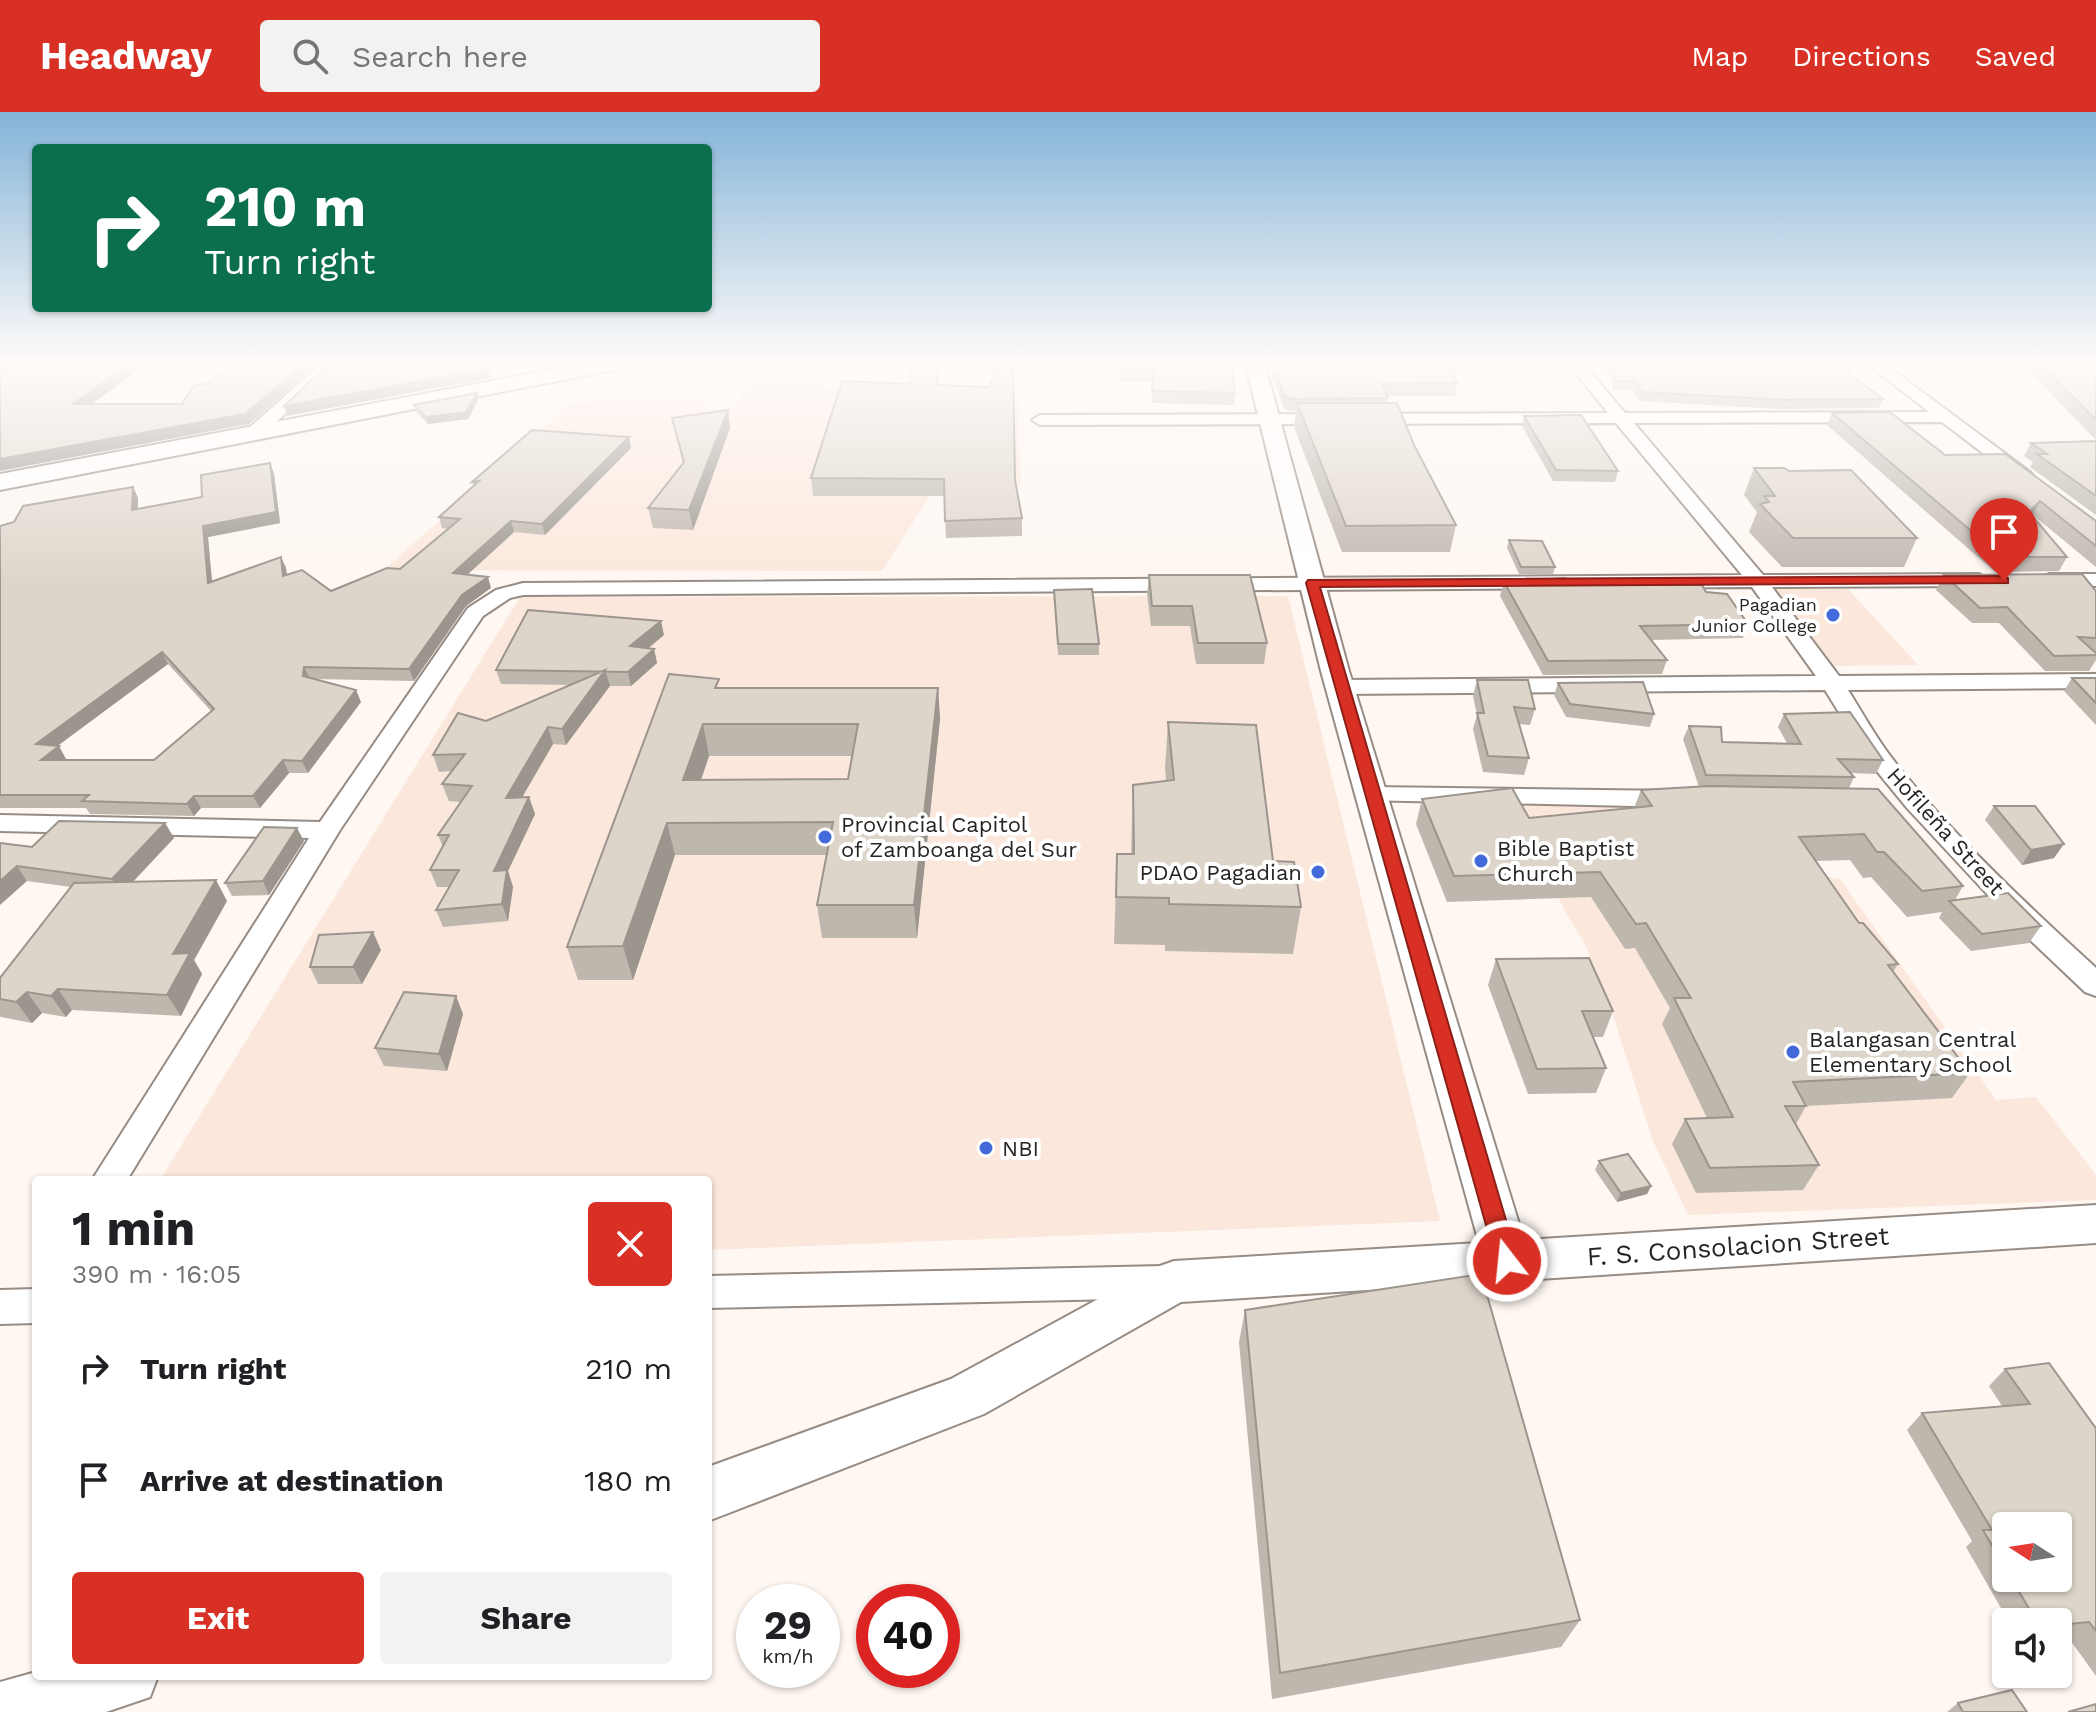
<!DOCTYPE html>
<meta charset="utf-8">
<style>
:root{--surface:#fff;--page:#f2f2f2;--text:#202124;--muted:#757577;--accent:#d93025}
body{margin:0;font-family:"Work Sans",sans-serif;background:var(--page);color:var(--text);height:100vh;display:flex;flex-direction:column;font-size:30px;white-space:nowrap}
*{box-sizing:border-box;margin:0}
p{font-size:26px;color:var(--muted)}
.icon{flex:none;width:44px;height:44px;fill:none;stroke:currentColor;stroke-width:2;stroke-linecap:round;stroke-linejoin:round}
.map{position:relative;flex:1;overflow:hidden}
.details{position:absolute;left:32px;top:1064px;width:680px;height:504px;display:flex;flex-direction:column;background:var(--surface);border-radius:8px;box-shadow:0 2px 6px #0004}
.details>*{flex:none}
.top-card{position:absolute;left:32px;top:32px;width:680px;height:168px;border-radius:8px;box-shadow:0 2px 6px #0004;background:#0b6e4f;color:#fff;overflow:hidden}
.needle{width:52px;rotate:282deg}
.fabs{position:absolute;left:1992px;top:1400px;display:grid;gap:16px}
.fabs a{display:grid;place-items:center;width:80px;height:80px;border-radius:8px;background:var(--surface);box-shadow:0 2px 6px #0004;font-size:40px}
.speed{position:absolute;left:736px;top:1472px;display:flex;gap:16px;font-size:40px;font-weight:700;text-align:center}
.speed>*{display:grid;place-content:center;width:104px;height:104px;border-radius:50%;background:var(--surface);box-shadow:0 2px 6px #0004;line-height:1}
.speed small{font-size:20px;font-weight:400}
.speed .limit{border:12px solid #d22;background:#fff;color:#111}
.pin{position:absolute;display:grid;place-items:center;width:68px;height:68px;color:#fff;margin:-82px -34px;border-radius:50% 50% 50% 0;rotate:-45deg;box-shadow:0 0 8px #0007}
.pin .icon{rotate:45deg}
.me{position:absolute;width:88px;margin:-44px;rotate:344deg;stroke-linejoin:round;filter:drop-shadow(0 0 6px #0008)}
.turn{display:flex;align-items:center;gap:28px;height:168px;padding:0 40px;font-size:36px}
.turn .icon{width:104px;height:104px;stroke-width:2.5}
.turn b{display:block;font-size:56px;line-height:68px}
.round{display:grid;place-items:center;flex:none;width:84px;height:84px;border-radius:8px;background:var(--page)}
.overview{display:flex;align-items:center;justify-content:space-between;height:136px;padding:0 40px}
h1{font-size:48px;font-weight:700;line-height:60px}
.action{display:flex;gap:16px;margin-top:auto;padding:16px 40px}
.action a{flex:1;height:92px;border-radius:8px;background:var(--accent);color:#fff;font-size:32px;font-weight:700;line-height:92px;text-align:center}
.action a+a{background:var(--page);color:var(--text)}
ul{padding:0;list-style:none}
li{display:flex;align-items:center;gap:24px;height:112px;padding:0 40px}
li div{flex:1}
li b{display:block;font-size:30px}
li em{font-style:normal}
header{display:flex;align-items:center;gap:48px;box-sizing:border-box;height:112px;padding:0 40px;background:var(--accent);color:#fff}
header strong{font-size:38px}
nav{display:flex;gap:44px;margin-inline-start:auto;font-size:28px}
.search{width:560px;height:72px;background:var(--page);display:flex;align-items:center;gap:20px;box-sizing:border-box;padding:0 28px;border-radius:8px;color:var(--muted);font-size:30px}
.map>svg:first-child{display:block}
</style>
<header>
<strong>Headway</strong>
<div class="search"><svg class="icon" aria-label="search" viewBox="0 0 24 24"><circle cx="10" cy="10" r="6"/><path d="M15 15l6 6"/></svg>Search here</div>
<nav><a>Map</a><a>Directions</a><a>Saved</a></nav>
</header>
<div class="map">
<svg width="2096" height="1600" viewBox="0 0 2096 1600">
<rect width="100%" height="100%" fill="#fef7f2"/>
<!-- built -->
<path fill="#fbe7db" d="M753,268L1021,291L1018,305L1021,372L936,374L882,459L384,458L571,291L710,286L702,296L731,298Z
M1774,477H1848L1918,553L1834,554Z
M1288,484L1440,1109L708,1138V1068H160L520,485Z
M1689,689L1767,754L1840,767L1996,988L2036,985L2096,1063V1088L1688,1103L1653,1029L1610,894L1586,834L1565,799L1512,691Z"/>
<g fill="none" stroke-linecap="round" stroke-linejoin="round">
<defs>
<path id="minor" d="M324,250H341L262,323H250L248,319L250,315Z
M1567,250H1582L1625,301L1929,300L1865,250H1882L2030,360L2033,364L2030,368H2018L1942,310L1634,311L1763,463L1979,462L1989,468L1979,474L1772,475L1839,564L2096,562V576L1848,578C1862,600 1875,624 1891,645C1948,719 2026,792 2096,856V884L2085,880L2027,825L1907,696L1871,652L1825,578L1340,582L1332,580L1329,575L1332,570L1340,568L1816,564L1752,475L523,483L510,486L483,504L340,718L127,1068H92L309,726L0,719V703L320,710L468,496L496,478L523,471L1742,463L1616,311L1040,313L1032,308L1040,303L1608,301Z
M2049,462H2096V474L2042,472L2039,468Z
M1373,675L1676,679L1685,682L1689,687L1685,692L1676,695L1364,688L1360,683L1364,678Z
M1163,1154L1176,1159L1181,1170L1176,1181L1163,1186L708,1196V1164Z
M36,1177V1211L0,1212V1178Z"/>
<path id="tertiary" d="M1245,250H1264L1349,559L1524,1128L2096,1093V1131L1181,1190L984,1302L708,1409V1355L951,1267L1157,1155L1174,1149L1479,1131L1321,559Z
M36,1560V1564H158L150,1585L106,1600H0V1570Z"/>
<path id="secondary" d="M592,250H635L624,256L0,378V362Z"/>
</defs>
<!-- minor casing -->
<use href="#minor" stroke="#978c84" stroke-width="4"/>
<!-- tertiary casing -->
<use href="#tertiary" stroke="#978c84" stroke-width="4"/>
<!-- secondary casing -->
<use href="#secondary" stroke="#978c84" stroke-width="4"/>
<!-- minor -->
<use href="#minor" fill="#fff" fill-rule="evenodd"/>
<!-- tertiary -->
<use href="#tertiary" fill="#fff" fill-rule="evenodd"/>
<!-- secondary -->
<use href="#secondary" fill="#fff" fill-rule="evenodd"/>
</g>
<!-- wall -->
<path fill="#beb7ae" fill-rule="evenodd" d="M1122,250L1235,281L1234,293L1152,291L1153,270L1121,269Z
M1267,250H1450L1457,271L1455,284H1387V291L1414,333L1456,413L1450,440H1342L1294,315L1296,299H1288L1283,295Z
M1606,250H1847L1851,263L1883,287L1879,296L1782,297L1640,289L1632,278H1613Z
M2017,250H2096V328L2025,255Z
M938,273L1015,368L1022,406V424L946,426L944,384H813L811,366Z
M477,281L478,288L468,307L428,312L416,300L414,293Z
M728,298L730,316L693,418L653,416L648,396L683,351L672,306Z
M1832,301L1945,343L2096,409V455L2033,403L2032,404L2067,445L2059,459L1995,460L1827,313Z
M1524,304L1618,359L1615,370L1553,369L1522,314Z
M2096,329V403L2030,355L2033,350L2024,344L2031,331Z
M631,336L545,423L514,420L467,463L491,476L466,494L414,569L314,567L361,590L308,661H289L260,696H201L194,704L90,702L86,696H0V414L133,375L138,386V397L202,385L270,351L274,362L280,411L208,425L212,469L281,445L286,456L287,463L331,479L400,457L448,417L442,416L439,405L474,375L472,370ZM168,552L211,599L154,648H65L66,647L57,634Z
M1754,356L1789,359L1917,426L1904,455H1782L1749,420L1757,400L1744,383Z
M1509,428L1555,455L1553,462H1519L1507,436Z
M1149,463L1267,531L1264,552H1196L1190,514H1151L1147,482Z
M1944,463L2096,479V548L2089,559H2045L1999,511H1972L1936,478Z
M1567,469L1706,480L1748,512L1743,526L1652,528L1667,548L1662,562L1543,563L1500,484L1504,470Z
M1054,478L1099,532V543H1058Z
M664,523L648,536L654,537L657,551L631,574H609L566,633L553,632L522,686L529,685L535,702L508,759L513,775L508,809L443,815L436,798L449,775H437L430,758L443,735L438,723L461,690L449,689L442,672L452,659L439,660L433,643L486,609L571,573L501,572L496,558Z
M2072,566H2096V613L2064,579Z
M1477,568L1535,597L1530,613L1519,612L1529,646L1524,663L1483,660L1473,617L1477,603L1473,584Z
M1558,571L1654,602L1650,615L1566,605L1554,583Z
M720,576H938L940,607L917,826H822L817,793L827,743H675L633,868H578L567,835ZM709,644H853L848,667L701,668Z
M1784,602L1883,648L1876,662L1850,661L1854,665L1849,676L1963,774L1955,788L2041,814L2029,831L1971,839L1939,806L1942,800L1907,805L1871,765L1863,766L1850,748L1816,749L1859,811L1898,852L1893,860L1970,961L1952,986L1806,994L1796,1012L1819,1053L1803,1078L1696,1081L1672,1032L1685,1007L1707,1006L1662,912L1670,896L1635,836L1625,837L1591,785L1447,790L1416,712L1422,687L1529,706L1634,696L1641,678L1699,675L1683,627L1689,614L1722,630L1787,631L1778,615Z
M1168,610L1273,749L1301,795L1293,842L1165,839V833L1114,832L1117,742H1131L1133,673L1166,669L1165,656Z
M1994,694L2054,746L2022,753L1985,708Z
M165,711L174,726L133,770L227,789L194,848L202,862L181,904L72,898L66,905L42,901L32,911L1,905L0,904V866L71,775L27,769L0,731L32,735Z
M304,729L269,783L232,784L225,771Z
M381,838L362,872H318L310,855Z
M1496,847L1613,899L1603,925H1593L1606,956L1596,981L1528,982L1488,873Z
M456,884L463,902L447,959L384,954L375,936Z
M1599,1049L1651,1074L1647,1082L1617,1090L1595,1058Z
M1245,1198L1580,1508L1561,1535L1272,1587L1239,1230Z
M2005,1257L2096,1315V1564L2068,1525L2058,1526V1510H2009L1966,1435L1972,1429L1907,1318L1922,1301L2002,1294L1989,1274ZM2006,1414L2058,1466H2006Z
M1958,1591L2027,1600H1947Z"/>
<!-- shaded-wall -->
<path fill="#9b958d" d="M0,250H9L0,255Z
M132,250H150L78,302L73,292Z
M306,250H321L249,312L0,359V347L245,302Z
M489,252L492,262L490,266L287,304L284,294Z
M477,281L478,288L468,307L428,312L426,305Z
M728,298L730,316L693,418L689,398Z
M629,325L631,336L545,423L542,412Z
M270,351L274,362L280,411L208,425L213,482L208,471L203,414Z
M133,375L138,386L137,409L132,398Z
M2040,389L2033,403L2022,414L2029,400Z
M511,409L514,420L456,473L453,461Z
M281,445L286,456L288,476L283,464Z
M488,465L491,476L466,494L414,569L409,557L462,483Z
M661,509L664,523L634,548L630,534Z
M654,537L657,551L631,574L628,560Z
M162,540L168,552L44,644L36,632Z
M304,555L310,567L303,564Z
M605,558L610,574L566,633L562,617Z
M938,576L940,607L917,826L914,793Z
M356,578L361,590L308,661L302,649Z
M703,612L709,644L690,700L683,668Z
M548,615L553,632L512,702L506,686Z
M59,634L66,647L49,660L41,648Z
M283,648L289,661L260,696L253,684Z
M194,684L201,696L194,704L187,692Z
M529,685L535,702L508,759L513,775L508,809L502,792L494,759Z
M165,711L174,726L121,782L112,767Z
M667,711L675,743L633,868L623,834Z
M297,716L304,729L269,783L263,769Z
M2064,732L2054,746L2022,753L2031,738Z
M17,754L27,769L0,793V769Z
M216,768L227,789L194,848L202,862L181,904L167,883L173,842Z
M373,820L381,838L362,872L353,855Z
M58,877L72,898L66,905L51,884Z
M27,880L42,901L32,911L16,890Z
M456,884L463,902L447,959L439,942Z
M1651,1074L1647,1082L1617,1090L1621,1081Z"/>
<!-- building -->
<path fill="#ddd5ca" stroke="#9b958d" stroke-width="2" fill-rule="evenodd" d="M18,250H132L73,292H182L194,273L206,272L235,250H306L245,302L0,347V261Z
M331,250H488L489,252L487,257L284,294Z
M911,250H937L938,273L989,275L998,250H1013L1015,368L1022,406L945,409L944,367L811,366L842,269L910,272Z
M1122,250H1231L1235,281L1152,279L1154,258L1121,257Z
M1273,250H1450L1457,271L1382,272L1388,286L1290,287L1284,283Z
M1611,250H1847L1851,263L1883,287L1785,288L1642,280L1635,269H1616Z
M2038,250H2096V308Z
M477,281L466,300L426,305L414,293Z
M1297,291H1397L1414,333L1456,413L1346,414Z
M728,298L689,398L648,396L684,350L672,306Z
M1890,300L1945,343L2005,342L2096,409V434L2040,389L2029,400L2067,445H2002L1832,301Z
M1581,303L1618,359L1556,358L1524,304Z
M532,318L629,325L542,412L511,409L453,461L488,465L462,483L409,557L304,555L303,564L356,578L302,649L283,648L253,684H194L187,692L82,689L89,683H0V414L14,410L23,394L133,375L132,398L202,385L201,363L270,351L276,400L203,414L208,471L281,445L283,464L302,458L331,479L387,456L400,457L460,407L439,405L479,369L472,370ZM162,540L214,597L154,648H41L59,634L36,632Z
M2096,329V384L2037,342H2047L2031,331Z
M1754,356H1784L1789,359L1851,358L1917,426H1793L1760,392L1769,390L1764,384H1775Z
M1509,428L1542,429L1555,455H1521Z
M2082,462L2096,479V526L2078,525L2096,541V543L2054,544L2007,495L1980,496L1944,463Z
M1149,463H1250L1267,531H1198L1192,494H1152Z
M1565,466L1567,469H1605L1608,473H1702L1706,480L1727,482L1748,512L1640,514L1667,548L1548,549L1504,470Z
M1092,477L1099,532H1058L1054,478Z
M528,498L661,509L630,534L654,537L628,560L496,558Z
M605,558L562,617L548,615L506,686L529,685L494,759L507,758L502,792L436,798L459,758H430L449,723H438L472,674L442,672L465,642L433,643L458,601L486,609Z
M669,562L719,567L715,576H938L914,793H817L833,710L667,711L623,834L567,835ZM703,612H858L848,667L683,668Z
M2072,566H2096V591Z
M1477,568H1528L1535,597L1514,595L1529,646L1488,644L1477,601H1484Z
M1643,570L1654,602L1570,592L1558,571Z
M1850,600L1883,648L1838,647L1854,665L1706,663L1689,614L1721,615L1722,630L1801,632L1784,602Z
M1168,610L1256,613L1273,749L1294,750L1301,795L1169,792V786L1116,785L1117,742H1134L1133,673L1174,668Z
M1710,674L1878,677L1963,774L1922,779L1884,740H1877L1864,722L1799,725L1859,811H1863L1898,852L1888,853L1970,961L1793,970L1806,994H1785L1819,1053L1710,1056L1685,1007L1733,1005L1674,886H1691L1646,811L1636,812L1600,760L1454,764L1422,687L1512,676L1529,706L1652,694L1641,678Z
M1994,694H2035L2064,732L2031,738Z
M59,709L165,711L112,767L17,754L0,769V731L32,735Z
M264,715L297,716L263,769L225,771Z
M216,768L173,842L190,841L167,883L58,877L51,884L27,880L16,890L0,887V866L74,771Z
M2008,781L2041,814L1982,822L1949,789Z
M373,820L353,855H310L319,823Z
M1589,846L1613,899H1582L1606,956L1537,957L1496,847Z
M404,880L456,884L439,942L375,936Z
M1628,1042L1651,1074L1621,1081L1599,1049Z
M1481,1162L1580,1508L1280,1561L1245,1198Z
M2049,1251L2095,1315H2096V1519L2089,1510L2058,1513V1510H2037L2011,1466H2058V1414H2006V1457L1983,1418H1992L1922,1301L2030,1292L2005,1257Z
M2012,1578L2027,1600H1963L1958,1591Z
M2096,1592V1600H2068Z"/>
<!-- sky -->
<linearGradient id="sky" x2="0" y2="1"><stop stop-color="#84b4d8"/><stop offset="0.53" stop-color="#fffbf9"/><stop offset="1" stop-color="#fffbf9" stop-opacity="0"/></linearGradient>
<rect width="2096" height="474" fill="url(#sky)"/>
<!-- route -->
<path fill="#d93025" stroke="#8d1f18" stroke-width="2" d="M2004,464L2008,466V471L1320,475L1518,1149L1515,1156L1507,1159L1498,1156L1306,471L1308,468Z"/>
<!-- markers -->
<g fill="#4469db" stroke="#fff" stroke-width="3">
<circle cx="1833" cy="503" r="8"/>
<circle cx="825" cy="725" r="8"/>
<circle cx="1481" cy="749" r="8"/>
<circle cx="1318" cy="760" r="8"/>
<circle cx="1793" cy="940" r="8"/>
<circle cx="986" cy="1036" r="8"/>
</g>
<g text-anchor="middle" stroke-width="8" stroke-linejoin="round" paint-order="stroke">
<!-- far-poi labels -->
<g font-size="18" fill="#282421" stroke="#fff" text-anchor="end">
<text x="1817" y="499">Pagadian<tspan x="1817" dy="21">Junior College</tspan></text>
</g>
<!-- poi labels -->
<g font-size="22" fill="#282421" stroke="#fff" text-anchor="start">
<text x="841" y="720">Provincial Capitol<tspan x="841" dy="25">of Zamboanga del Sur</tspan></text>
<text x="1497" y="744">Bible Baptist<tspan x="1497" dy="25">Church</tspan></text>
<text x="1302" y="768" text-anchor="end">PDAO Pagadian</text>
<text x="1809" y="935">Balangasan Central<tspan x="1809" dy="25">Elementary School</tspan></text>
<text x="1002" y="1044">NBI</text>
</g>
<!-- street labels -->
<g font-size="22" fill="#282421" stroke="#fff">
<text transform="translate(1946 719) rotate(48)" y="8">Hofileña Street</text>
</g>
<!-- near-street labels -->
<g font-size="26" fill="#282421" stroke="#fff">
<text transform="translate(1738 1134) rotate(-4)" y="9">F. S. Consolacion Street</text>
</g>
</g>
</svg>
<div class="fabs">
<a><svg class="needle" viewBox="-14 -14 28 28"><path d="M0-13l5 13h-10z" fill="#e53935"/><path d="M0 13l5-13h-10z" fill="#757577"/></svg></a>
<a><svg class="icon" aria-label="sound" viewBox="0 0 24 24"><path d="M4 9h4l5-4v14l-5-4H4zM17 9q2 3 0 6"/></svg></a>
</div>
<div class="speed"><div>29<small>km/h</small></div><div class="limit">40</div></div>
<div class="pin" style="left:2004px;top:468px;background:#d93025"><svg class="icon" aria-label="arrive" viewBox="0 0 24 24"><path d="M6 21V4h12l-3 4 3 4H6"/></svg></div>
<svg class="me" style="left:1507px;top:1149px" viewBox="-20 -20 40 40"><circle r="17" fill="#d93025" stroke="#fff" stroke-width="3"/><path d="M0-11L8 9 0 5-8 9z" fill="#fff"/></svg>
<div class="top-card">
<div class="turn"><svg class="icon" aria-label="right" viewBox="0 0 24 24"><path d="M7 20v-9h11M14 6l5 5-5 5"/></svg><div><b>210 m</b>Turn right</div></div>
</div>
<section class="details">
<div class="overview"><div><h1>1 min</h1><p>390 m · 16:05</p></div><a class="round" style="background:#d93025;color:#fff"><svg class="icon" aria-label="close" viewBox="0 0 24 24"><path d="M6 6l12 12M18 6L6 18"/></svg></a></div>
<ul>
<li><svg class="icon" aria-label="right" viewBox="0 0 24 24"><path d="M7 20v-9h11M14 6l5 5-5 5"/></svg><div><b>Turn right</b></div><em>210 m</em></li>
<li><svg class="icon" aria-label="arrive" viewBox="0 0 24 24"><path d="M6 21V4h12l-3 4 3 4H6"/></svg><div><b>Arrive at destination</b></div><em>180 m</em></li>
</ul>
<div class="action"><a>Exit</a><a>Share</a></div>
</section>
</div>
